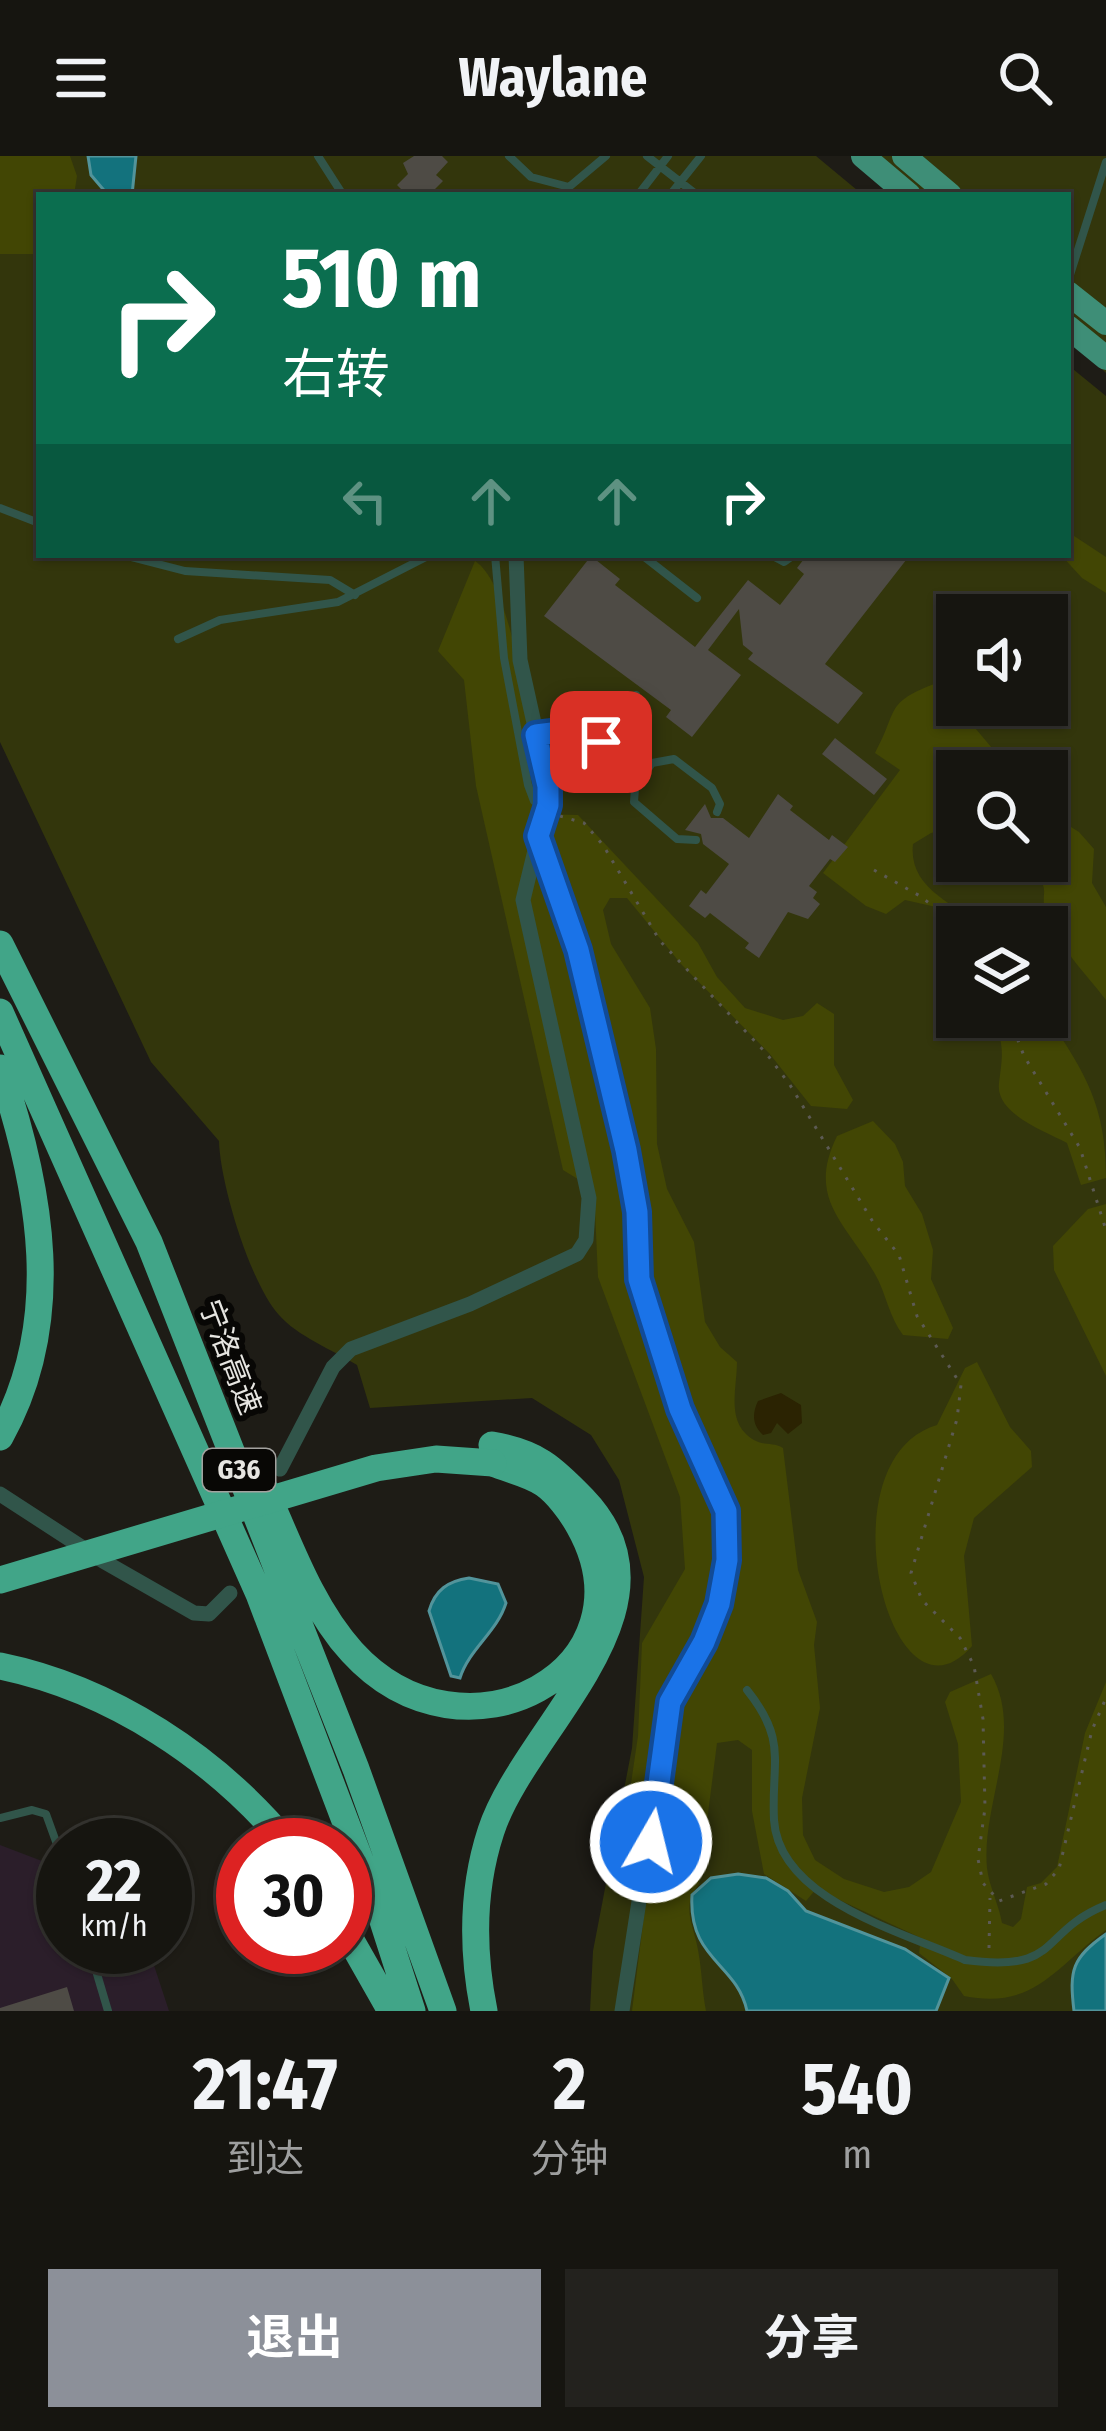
<!DOCTYPE html>
<html lang="zh">
<meta charset="utf-8">
<style>
:root{--surface:#161510;--page:#23221e;--text:#f1f3f6;--muted:#9e9f9f;--line:#353430;--accent:#8c9099}
body{margin:0;font-family:"Fira Sans Condensed","Noto Sans SC",sans-serif;background:var(--page);color:var(--text);height:100vh;display:flex;flex-direction:column;font-size:45px;white-space:nowrap}
*{box-sizing:border-box;margin:0}
p{font-size:39px;color:var(--muted)}
.icon{flex:none;width:66px;height:66px;fill:none;stroke:currentColor;stroke-width:2;stroke-linecap:round;stroke-linejoin:round}
.map{position:relative;height:1855px;overflow:hidden}
.side{display:flex;flex-direction:column;background:var(--surface);flex:1}
.side>*{flex:none}
.hud{position:absolute;left:36px;top:36px;width:1035px;height:366px;border-radius:0px;box-shadow:0 3px 9px #0004,0 0 0 3px var(--line);background:#0b6e4f;color:#fff;overflow:hidden}
.fabs{position:absolute;left:936px;top:438px;display:grid;gap:24px}
.fabs a{display:grid;place-items:center;width:132px;height:132px;border-radius:0px;background:var(--surface);box-shadow:0 3px 9px #0004,0 0 0 3px var(--line);font-size:60px}
.speed{position:absolute;left:36px;top:1662px;display:flex;gap:24px;font-size:60px;font-weight:700;text-align:center}
.speed>*{display:grid;place-content:center;width:156px;height:156px;border-radius:50%;background:var(--surface);box-shadow:0 3px 9px #0004,0 0 0 3px var(--line);line-height:1}
.speed small{font-size:30px;font-weight:400}
.speed .limit{border:18px solid #d22;background:#fff;color:#111}
.pin{position:absolute;display:grid;place-items:center;width:102px;height:102px;color:#fff;margin:-51px;border-radius:24px;box-shadow:0 6px 18px #0006}
.me{position:absolute;width:132px;margin:-66px;rotate:8deg;stroke-linejoin:round;filter:drop-shadow(0 0 9px #0008)}
.turn{display:flex;align-items:center;gap:42px;height:252px;padding:0 48px;font-size:54px}
.turn .icon{width:156px;height:156px;stroke-width:2.5}
.turn b{display:block;font-size:84px;line-height:102px}
.lanes{display:flex;align-items:center;height:114px;padding:0 48px;background:#0003;justify-content:center;gap:60px;direction:ltr}
.lanes .off{opacity:.35}
.eta{display:flex;justify-content:space-evenly;align-items:center;height:204px;text-align:center}
.eta b{font-size:72px;font-weight:700;line-height:84px}
.action{display:flex;gap:24px;margin-top:auto;padding:24px 48px}
.action a{flex:1;height:138px;border-radius:0px;background:var(--accent);color:#fff;font-size:48px;font-weight:700;line-height:138px;text-align:center}
.action a+a{background:var(--page);color:var(--text)}
header{display:flex;justify-content:space-between;align-items:center;height:156px;padding:0 48px;background:var(--surface);font-size:54px;font-weight:700}
.map>svg:first-child{display:block}
</style>
<header><svg class="icon" aria-label="menu" viewBox="0 0 24 24"><path d="M4 6h16M4 12h16M4 18h16"/></svg>Waylane<svg class="icon" aria-label="search" viewBox="0 0 24 24"><circle cx="10" cy="10" r="6"/><path d="M15 15l6 6"/></svg></header>
<div class="map">
<svg width="1106" height="1855" viewBox="0 0 1106 1855">
<rect width="100%" height="100%" fill="#1e1c16"/>
<!-- commercial -->
<path fill="#2b1e2a" d="M0,1689L63,1713V1791H148L169,1855H0Z"/>
<!-- green -->
<path fill="#33360c" fill-rule="evenodd" d="M0,0H816L863,39H39V399H1068V209L1106,240V1855H590L593,1795L632,1592L644,1421L619,1324L591,1279L532,1242L370,1252L357,1209C333,1194 297,1180 279,1159C250,1127 220,1027 219,985L151,906L0,586ZM957,459H1047V549H957ZM957,615H1047V705H957ZM957,771H1047V861H957Z
M877,0H1106V217L1068,179V39H919Z"/>
<!-- forest -->
<path fill="#424604" d="M0,0H70L77,20L74,39H39V98H0Z
M1068,376L1106,401V437L1082,422L1061,399H1068Z
M475,405C518,433 532,602 542,658L578,659L698,787L717,821L745,852L783,864L803,860L817,847L834,858V909L853,944L847,953L811,950L769,897L681,808L627,742H610L603,754L611,788L650,852L656,893L657,988L667,1033L694,1086L705,1166L720,1191L737,1206C737,1233 725,1267 754,1284C764,1290 773,1286 783,1292L798,1414L817,1466L814,1489L820,1552L802,1642L803,1679L815,1704L844,1723L884,1736L909,1731L931,1716L961,1646L958,1588L945,1546L950,1536L991,1518C1025,1577 981,1648 987,1712C989,1730 999,1749 1002,1767L1013,1771L1021,1763L1027,1731L1041,1727L1057,1711L1085,1577L1106,1526V1774C1055,1811 1035,1854 964,1840L952,1823L919,1797L921,1782L816,1733L806,1745L764,1718L752,1655V1594L738,1584L717,1587L699,1728C680,1751 694,1769 698,1794C702,1815 702,1835 706,1855H632L649,1720L629,1641L638,1580L642,1487L685,1413L680,1341L598,1121L594,1033L563,1014L476,630L464,524L438,495Z
M937,527L992,592L1025,615H957V671L931,677L913,688C908,732 953,747 983,771H957V776L936,751L905,744L886,758L866,750L823,717L900,614L875,597C899,554 883,547 937,527Z
M1047,656L1079,676L1094,693L1092,727L1106,751V844C1088,820 1059,791 1048,763C1035,731 1060,737 1020,705H1047Z
M1047,860C1086,918 1106,950 1106,1022L1081,1029L1067,987C1045,975 995,958 999,927C1003,896 1004,892 994,861Z
M873,965L895,988L903,1006L905,1030L922,1058L933,1094L931,1123L953,1172L948,1183L903,1179C889,1161 886,1137 875,1118C846,1067 806,1043 837,980Z
M1106,1048V1220L1054,1114L1053,1090L1088,1053Z
M977,1206L1010,1271L1031,1295L1032,1311L974,1362L964,1400L972,1490C890,1585 821,1303 937,1269L965,1212Z"/>
<!-- sand -->
<path fill="#2b2302" d="M781,1237L801,1249L802,1267L788,1278L777,1267L771,1277L763,1279C752,1269 752,1258 758,1245Z"/>
<!-- water -->
<path fill="#13727d" stroke="#52949b" stroke-width="3" d="M88,0H136L132,39H108L91,19Z
M469,1422L498,1428L506,1447C497,1476 469,1493 460,1522L451,1520L429,1455C435,1434 448,1425 469,1422Z
M738,1718L766,1722L788,1735L806,1755L905,1793L949,1822L936,1855H747C737,1807 688,1804 692,1739L711,1722Z
M1106,1778V1855H1074C1069,1814 1072,1802 1106,1778Z"/>
<!-- building -->
<path fill="#4e4b45" d="M414,0H442L448,6L436,19L443,25L429,39H407L397,29L408,18L403,7Z
M807,399H910L825,508L863,537L838,568L748,503L753,497L743,489L739,453L708,494L741,519L692,581L666,561L671,554L544,460L591,400L620,423L615,429L695,491L748,424L780,449L804,418L797,412Z
M835,582L887,623L874,639L822,598Z
M778,638L793,650L790,654L829,684L832,679L848,691L835,706L830,703L809,730L817,736L813,742L820,748L808,763L788,756L759,802L745,792L749,787L710,757L705,762L689,750L701,734L706,738L729,708L703,688L701,678L685,674L705,648L711,662H723L749,682Z
M67,1831L74,1855H0V1852Z"/>
<g fill="none" stroke-linecap="round" stroke-linejoin="round">
<!-- path -->
<path stroke="#5c5a54" stroke-width="3" stroke-dasharray="3 9" stroke-linecap="butt" d="M560,660L584,667L603,689L660,785L766,897L790,929L873,1066L899,1099L917,1160L961,1229L957,1263L911,1417L922,1444L960,1482L974,1510L983,1563L985,1652L978,1703L983,1727L999,1745L1046,1728L1059,1713L1092,1574L1106,1542
M874,714L920,740L960,771
M1009,861L1024,900L1080,992L1106,1074
M989,1792L990,1742"/>
<!-- lane -->
<path stroke="#31554a" stroke-width="8" d="M318,0L343,39
M509,0L531,21L569,31L606,0
M647,0L697,39
M638,39L668,0
M670,39L701,0
M1068,125L1106,6
M0,352L39,367
M123,399L185,415L330,424L355,439
M495,399L504,502L528,629L534,645L546,648
M642,399L697,442
M771,399L784,406L794,399
M178,483L220,464L338,446L430,399
M537,578C583,573 610,590 644,619
M616,594L630,571L636,539
M696,684L677,683L634,646L635,632L652,607L674,603L712,632L720,648L717,656
M747,1534C788,1585 771,1606 774,1664C779,1744 903,1776 965,1804C1063,1817 1037,1777 1106,1749
M0,1662L32,1654L46,1658L63,1705
M89,1791L108,1855"/>
<!-- street -->
<path stroke="#31554a" stroke-width="15" d="M516,399L520,504L548,630V649L539,680L578,794L626,994L637,1056L639,1123L679,1253L726,1355V1404L719,1448L704,1487L670,1546L622,1855
M280,1313L333,1211L351,1193L470,1148L577,1098L586,1084L589,1042L523,744L538,682
M0,1338L103,1405L194,1457L209,1458L230,1437"/>
<!-- primary -->
<path stroke="#3e8e77" stroke-width="24" d="M863,0L909,39
M904,0L950,39
M1068,137L1106,167
M1068,171L1106,202"/>
<!-- highway -->
<path stroke="#41a588" stroke-width="27" d="M0,788L149,1086L356,1613L443,1855
M0,856L259,1438L382,1762L412,1855
M0,912C41,1033 65,1165 0,1281
M262,1327C288,1384 310,1450 352,1496C465,1620 659,1512 579,1370C571,1356 557,1337 544,1328C530,1318 509,1314 493,1307
M0,1510C112,1533 216,1602 288,1689
M345,1774L391,1855
M484,1855C472,1795 472,1733 491,1675C524,1573 687,1451 583,1343C552,1311 537,1297 492,1289"/>
<!-- highway-bridge -->
<path stroke="#41a588" stroke-width="27" d="M0,1424L376,1312L436,1303L493,1307"/>
</g>
<g fill="none" stroke-linecap="round" stroke-linejoin="round">
<defs>
<path id="route" d="M601,586L560,576L536,579L548,630V649L538,680L578,794L626,994L637,1056L639,1123L680,1253L726,1355L727,1404L719,1448L704,1486L670,1546L651,1686"/>
</defs>
<!-- route casing -->
<use href="#route" stroke="#114b97" stroke-width="30"/>
<!-- route -->
<use href="#route" stroke="#1a73e8" stroke-width="21"/>
</g>
<g text-anchor="middle" stroke-width="12" stroke-linejoin="round" paint-order="stroke">
<!-- shield labels -->
<rect fill="#080705" stroke="#a3a29f" stroke-width="3" x="203" y="1293" width="72" height="42" rx="9"/>
<g font-size="27" font-weight="bold" fill="#e6e5e1">
<text x="239" y="1323">G36</text>
</g>
<!-- street labels -->
<g font-size="30" fill="#e6e5e1" stroke="#080705">
<text transform="translate(230 1201) rotate(69)" y="10">宁洛高速</text>
</g>
</g>
</svg>
<div class="fabs">
<a><svg class="icon" aria-label="sound" viewBox="0 0 24 24"><path d="M4 9h4l5-4v14l-5-4H4zM17 9q2 3 0 6"/></svg></a>
<a><svg class="icon" aria-label="search" viewBox="0 0 24 24"><circle cx="10" cy="10" r="6"/><path d="M15 15l6 6"/></svg></a>
<a><svg class="icon" aria-label="layers" viewBox="0 0 24 24"><path d="M12 4l9 5-9 5-9-5zM3 14l9 5 9-5"/></svg></a>
</div>
<div class="speed"><div>22<small>km/h</small></div><div class="limit">30</div></div>
<div class="pin" style="left:601px;top:586px;background:#d93025"><svg class="icon" aria-label="arrive" viewBox="0 0 24 24"><path d="M6 21V4h12l-3 4 3 4H6"/></svg></div>
<svg class="me" style="left:651px;top:1686px" viewBox="-20 -20 40 40"><circle r="17" fill="#1a73e8" stroke="#fff" stroke-width="3"/><path d="M0-11L8 9 0 5-8 9z" fill="#fff"/></svg>
<div class="hud">
<div class="turn"><svg class="icon" aria-label="right" viewBox="0 0 24 24"><path d="M7 20v-9h11M14 6l5 5-5 5"/></svg><div><b>510 m</b>右转</div></div>
<div class="lanes"><svg class="icon off" aria-label="left" viewBox="0 0 24 24"><path d="M17 20v-9H6M10 6l-5 5 5 5"/></svg><svg class="icon off" aria-label="ahead" viewBox="0 0 24 24"><path d="M12 20V5M6 11l6-6 6 6"/></svg><svg class="icon off" aria-label="ahead" viewBox="0 0 24 24"><path d="M12 20V5M6 11l6-6 6 6"/></svg><svg class="icon" aria-label="right" viewBox="0 0 24 24"><path d="M7 20v-9h11M14 6l5 5-5 5"/></svg></div>
</div>
</div>
<section class="side">
<div class="eta">
<div><b>21:47</b><p>到达</p></div>
<div><b>2</b><p>分钟</p></div>
<div><b>540</b><p>m</p></div>
</div>
<div class="action"><a>退出</a><a>分享</a></div>
</section>
